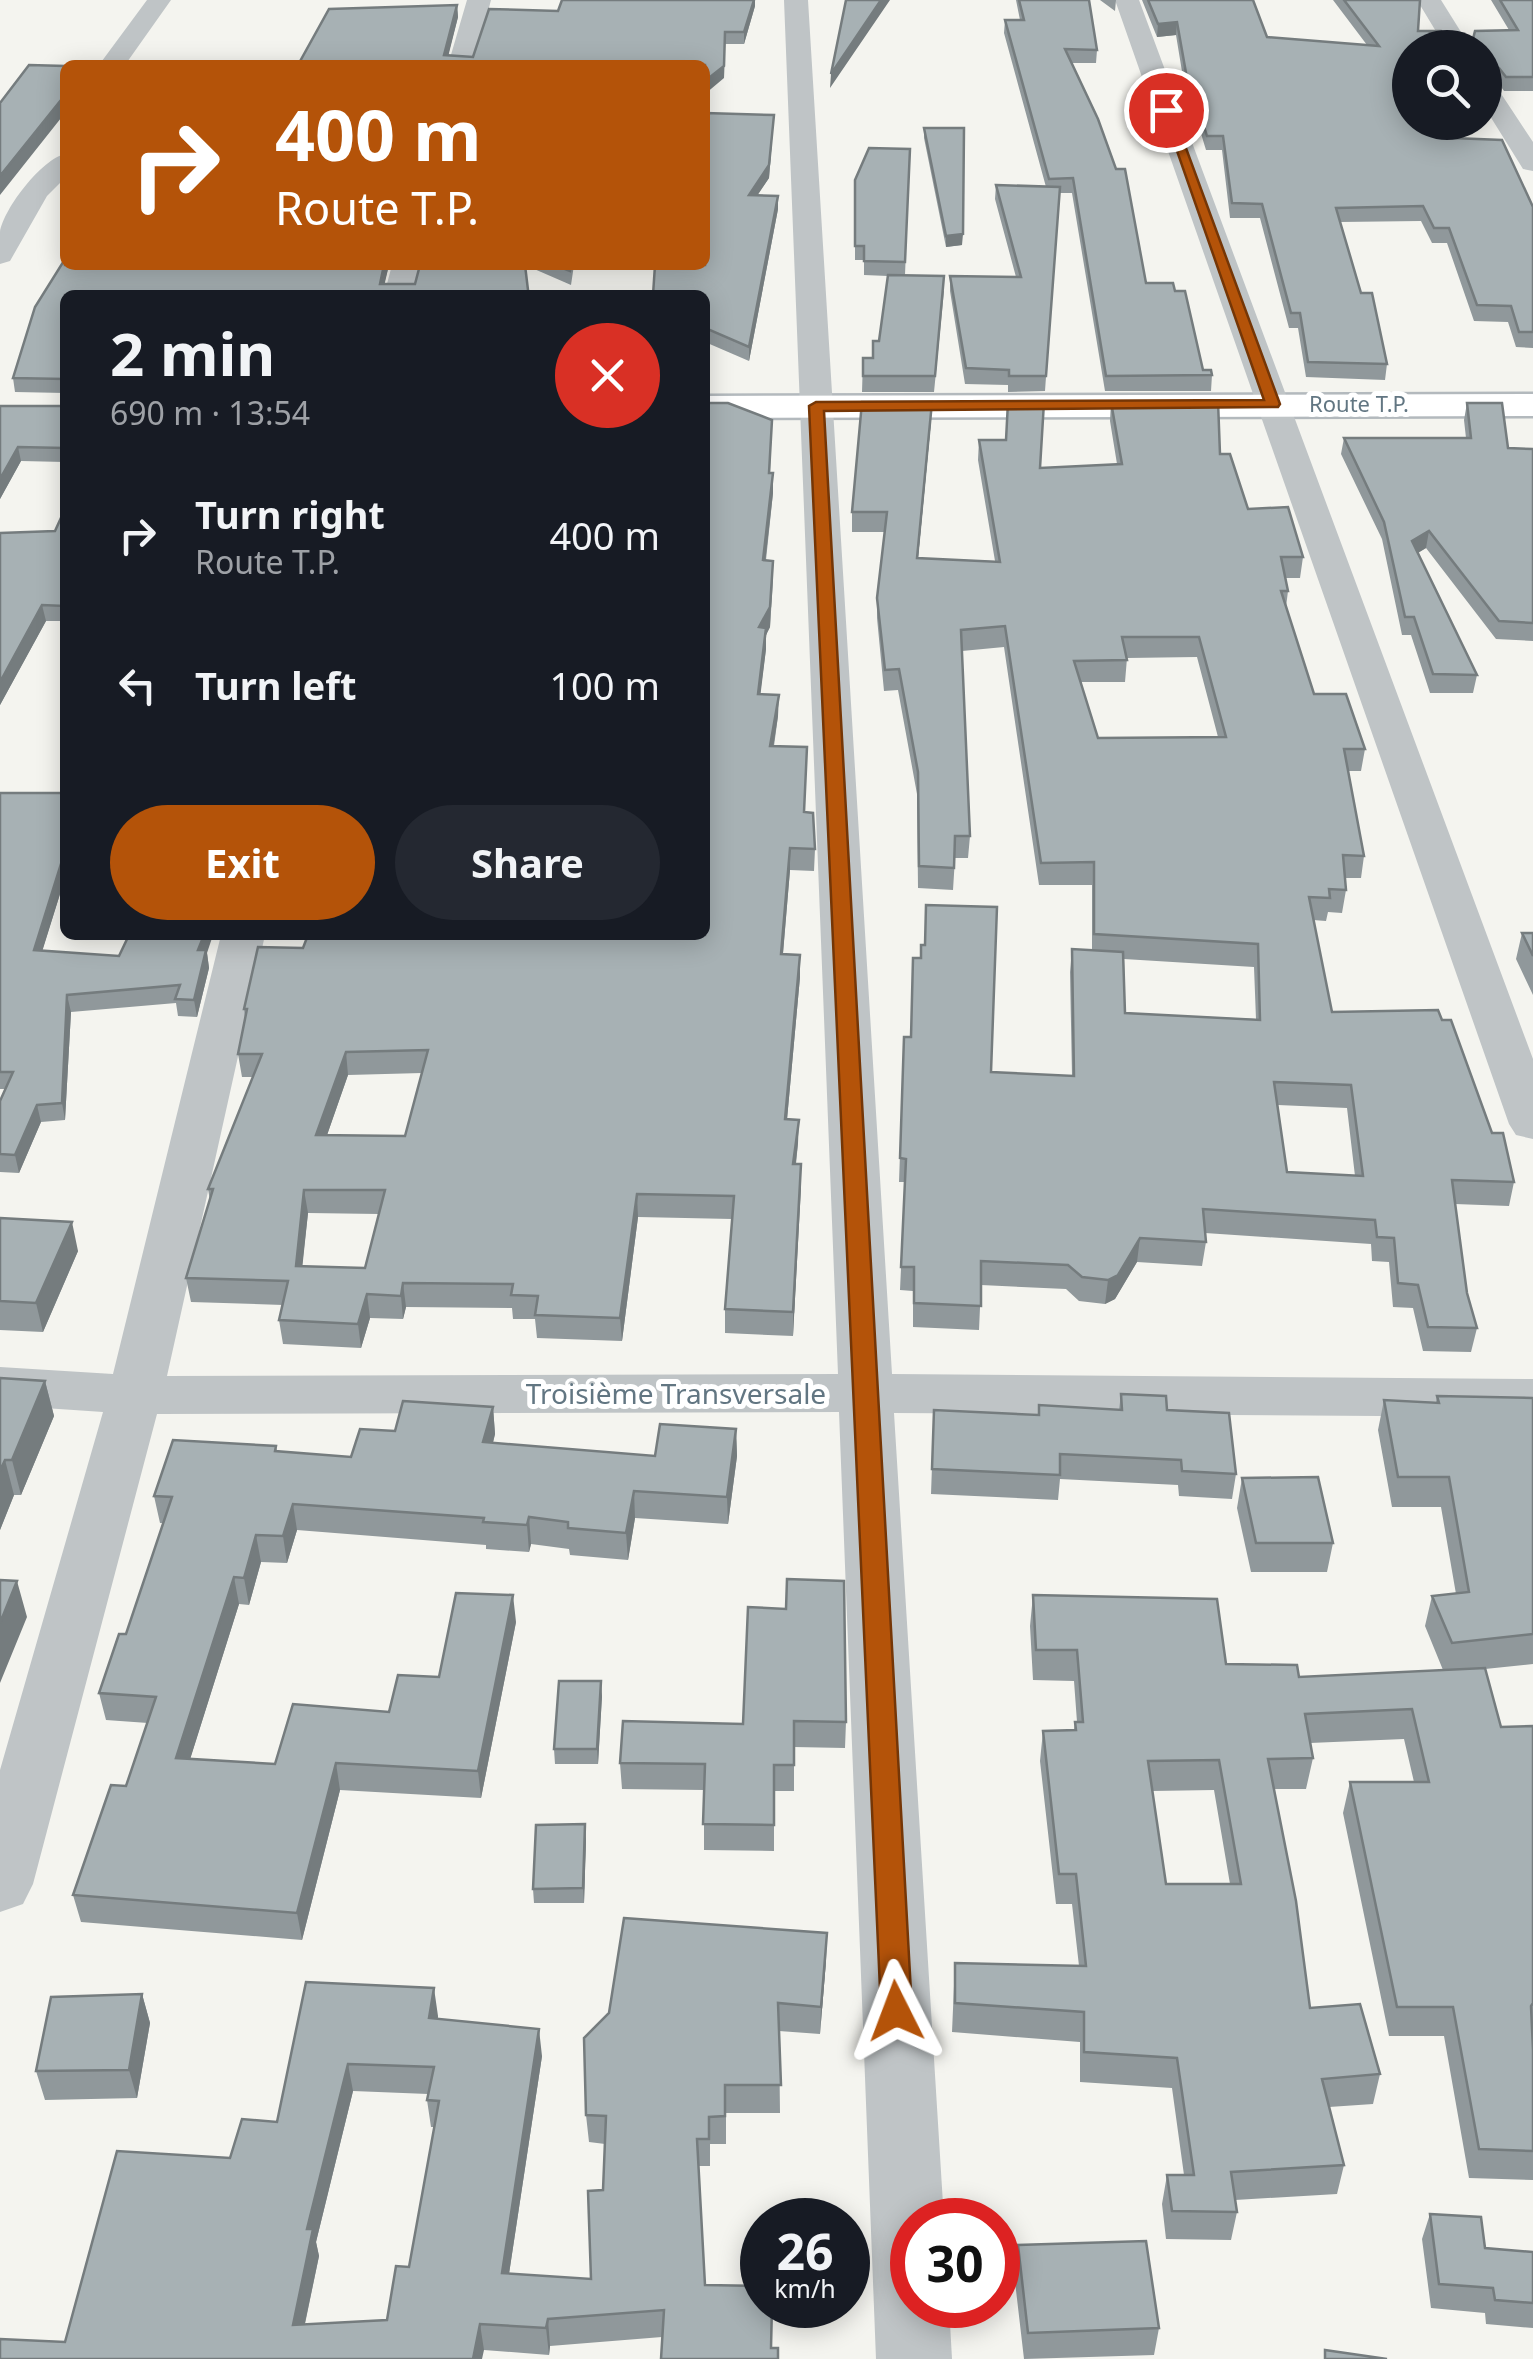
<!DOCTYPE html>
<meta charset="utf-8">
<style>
:root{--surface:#171b24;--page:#242831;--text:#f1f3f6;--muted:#9ea1a6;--accent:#b45309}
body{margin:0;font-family:"Noto Sans",sans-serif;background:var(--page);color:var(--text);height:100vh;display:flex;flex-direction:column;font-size:38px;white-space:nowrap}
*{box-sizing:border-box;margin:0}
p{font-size:32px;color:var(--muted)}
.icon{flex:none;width:55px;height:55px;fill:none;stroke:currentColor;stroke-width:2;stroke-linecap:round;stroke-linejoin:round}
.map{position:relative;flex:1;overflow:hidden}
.details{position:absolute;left:60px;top:290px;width:650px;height:650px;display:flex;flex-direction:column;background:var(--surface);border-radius:15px;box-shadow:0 5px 25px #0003}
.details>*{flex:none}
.guide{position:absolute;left:60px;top:60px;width:650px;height:210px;border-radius:15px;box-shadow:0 5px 25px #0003;background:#b45309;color:#fff;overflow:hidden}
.fabs{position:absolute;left:1392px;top:30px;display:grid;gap:20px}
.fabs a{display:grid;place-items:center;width:110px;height:110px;border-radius:50%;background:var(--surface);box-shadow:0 5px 25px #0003;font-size:50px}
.speed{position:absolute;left:740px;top:2198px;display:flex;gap:20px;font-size:50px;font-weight:700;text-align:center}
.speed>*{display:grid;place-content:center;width:130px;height:130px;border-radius:50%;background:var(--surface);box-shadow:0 5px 25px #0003;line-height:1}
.speed small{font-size:25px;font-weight:400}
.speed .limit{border:15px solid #d22;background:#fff;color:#111}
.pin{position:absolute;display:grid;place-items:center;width:85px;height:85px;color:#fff;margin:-42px;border:5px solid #fff;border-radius:50%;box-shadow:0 2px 10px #0007}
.me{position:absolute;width:110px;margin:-55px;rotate:357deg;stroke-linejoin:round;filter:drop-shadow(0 0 8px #0008)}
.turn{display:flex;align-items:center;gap:35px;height:210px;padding:0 50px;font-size:45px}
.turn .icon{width:130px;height:130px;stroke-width:2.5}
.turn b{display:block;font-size:70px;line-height:85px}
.round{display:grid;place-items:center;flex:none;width:105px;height:105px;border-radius:52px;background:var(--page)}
.head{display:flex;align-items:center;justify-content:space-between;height:170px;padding:0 50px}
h1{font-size:60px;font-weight:700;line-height:75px}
.cta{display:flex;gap:20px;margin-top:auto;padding:20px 50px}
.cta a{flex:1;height:115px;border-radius:60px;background:var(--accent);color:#fff;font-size:40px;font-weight:700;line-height:115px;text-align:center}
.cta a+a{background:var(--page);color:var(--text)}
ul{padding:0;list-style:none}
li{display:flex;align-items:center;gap:30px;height:150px;padding:0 50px}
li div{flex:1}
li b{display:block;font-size:38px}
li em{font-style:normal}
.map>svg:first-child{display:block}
</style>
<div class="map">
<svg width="1533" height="2359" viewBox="0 0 1533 2359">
<rect width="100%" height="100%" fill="#f4f4ef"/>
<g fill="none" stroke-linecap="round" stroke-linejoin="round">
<defs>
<path id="secondary" d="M1533,394V416L705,418V396Z"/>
</defs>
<!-- secondary casing -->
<use href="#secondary" stroke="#b3b9bd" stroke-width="5"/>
<!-- street -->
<path fill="#bfc4c6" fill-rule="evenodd" d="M147,0H171L125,65H99Z
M467,0H491L474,65H448Z
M784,0H808L892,1374L1533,1379V1417L894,1413L944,2220H912V2305H949L952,2359H876L839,1412L157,1414L33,1884L23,1904L0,1912V1770L103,1412L0,1405V1367L113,1374L221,935H265L167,1376L838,1374Z
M1115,0H1139L1533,1059V1139L1516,1135L1509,1124Z
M1417,0H1441L1471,48H1446Z
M1485,80L1494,83L1533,142V171L1523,169L1485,108Z
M65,154V178L47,196L10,261L0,264C0,254 0,242 0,232C4,208 42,159 65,154Z
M392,265H422L414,295H384Z"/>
<!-- secondary -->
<use href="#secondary" fill="#fff" fill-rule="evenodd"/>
</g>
<!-- wall -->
<path fill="#90989b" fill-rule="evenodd" d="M562,0H755V6L744,44H725L724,78L298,65L457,5L458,17L448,55L473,57L558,11Z
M1016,0H1089L1097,50L1096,63H1071L1146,283L1203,370L1212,375L1211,391H1105L1072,193H1059L1045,391L1008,392V385L965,384L950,291V276L1016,277L995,199L996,185L1046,187L1004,33L1005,20H1020Z
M1100,0H1116L1115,11Z
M1142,0H1253L1267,37L1367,45L1333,0H1420L1418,31L1448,39H1473L1509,30L1491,0H1533V91H1504L1497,81L1485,77V48H1410L1453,138L1533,207V348L1516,347L1508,322L1474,321L1447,243H1432L1421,221L1340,222L1361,293L1387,364L1385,380L1306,377L1298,328H1289L1260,218H1230L1222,150H1206L1195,114H1189L1176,35L1157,37Z
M774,115L769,178L757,195L778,196V209L749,361L705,342V295Z
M924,128L962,245L946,247L924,138Z
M910,149L905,275L944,291L934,392H862L863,358H873L879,341L888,276L864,275V260H855V180Z
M65,265H389L384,284H415L420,265H574L571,285L525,265L529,295H65V393L15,392L13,378Z
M1111,402L1220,454L1248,509L1303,557L1300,578H1286L1288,591L1286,607L1314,694L1365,749L1361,771H1348L1364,856L1361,878H1345L1346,890L1342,913L1328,912L1326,921L1313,920L1332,1012L1492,1133L1514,1182L1509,1206L1455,1204L1467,1293L1477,1328L1471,1352L1423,1351L1413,1308L1393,1307L1389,1262L1372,1261L1371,1244L1205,1233L1206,1242L1202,1266L1137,1262L1115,1299L1105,1304L1079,1301L1066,1289L981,1285L979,1330L913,1327V1291L900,1290L905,1182H899L904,1037L991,1072L1072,1076L1070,972L1072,949L1092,950V885H1039L1004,647L962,651L970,836L968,858H955L953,890L918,888L917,794L898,690L884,691L877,618V598L885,532H852V512L931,421L918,558L995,561L978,460L979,440L1040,468L1117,464L1110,421ZM1197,657L1218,737L1098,738L1080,682H1125L1127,658ZM1124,959L1254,967L1256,1019L1125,1013ZM1278,1105L1347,1108L1355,1176L1287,1172Z
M1467,403L1508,448L1533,449V641L1496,639L1426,548L1418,553L1477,675L1473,693H1430L1411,635H1402L1382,539L1341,454L1344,438H1466L1464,420Z
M0,406H65V462L21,461L0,499Z
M772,420L770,473L773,493L766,560L773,581L770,627L766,635V649L760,694L778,716L774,746L804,812L815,849L814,871L790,870L783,954L800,977L787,1119L798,1143L796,1164H801L793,1336L725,1333V1309L732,1219L638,1217L622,1341L537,1338L535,1319H513L512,1308L406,1307L403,1319L370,1318L361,1348L283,1344L279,1320L283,1305L191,1302L186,1278L210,1201L208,1189L253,1077H242L238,1054L245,1018L244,1009L303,948L705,935ZM422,1073L405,1136L327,1135L348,1075ZM308,1213L379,1214L365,1268L302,1266Z
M65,509V621H46L0,705V533L55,531Z
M0,793H65V878L42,951L119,956L207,953L209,968L197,1017L178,1016L176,1003L71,1012L65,1120L41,1122L19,1173L0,1172V1101L5,1089H0Z
M1522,933H1533V995L1516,959Z
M0,1218L78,1251L43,1332L0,1330Z
M0,1378L45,1381L54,1416L21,1495H14L0,1530Z
M1121,1394L1167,1410L1236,1474L1232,1499L1179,1496L1178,1485L1060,1479L1058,1500L931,1494L934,1410L1038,1415L1119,1410Z
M1437,1396L1533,1398V1664L1485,1669L1501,1727L1533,1726V2180L1469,2178L1444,2036H1389L1343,1813L1350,1782H1414L1404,1739L1310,1743L1313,1758L1306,1789H1274L1310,2008L1380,2074L1373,2104L1329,2107L1344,2165L1337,2194L1235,2200L1237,2212L1231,2240L1166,2239L1162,2204L1167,2175H1184L1172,2088L1080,2082V2042L952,2032L955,1963L1079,1966L1072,1904H1056L1040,1761L1043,1731L1074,1730L1075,1722H1077L1074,1681L1033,1680L1030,1626L1033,1595L1226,1664L1299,1677L1443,1670L1425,1626L1432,1596L1456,1594L1441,1507H1392L1378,1430L1384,1400L1436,1402ZM1214,1790L1230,1884H1166L1152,1791Z
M493,1407L495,1434L493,1443L655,1456L736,1429L737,1456L728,1524L635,1518L628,1560L570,1555L569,1549L531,1544L529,1552L486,1549V1545L297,1530L287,1563L261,1562L249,1605L239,1604L190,1759L275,1764L389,1712L516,1622L481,1798L340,1790L302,1940L81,1922L73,1895L126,1786L148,1723L106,1720L99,1693L126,1634L163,1523H160L154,1496L276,1446L277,1451L351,1457L395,1431Z
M1242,1478L1333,1543L1327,1572H1251L1237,1508Z
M748,1607L846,1722L845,1748L794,1747V1791H774V1851L704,1850V1790L622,1789L620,1763L743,1724Z
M602,1696L598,1764H555L554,1749Z
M586,1839L584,1903H534L533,1889Z
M826,1961L820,2034L779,2031L780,2113H726V2144H710V2166H699L662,2337L550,2346L549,2355L484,2350L65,2342L230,2158L277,2122L306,1982L438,2016V2019L542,2056L509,2274L591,2279L603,2190L605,2144L589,2142L586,2115ZM353,2091L428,2094L427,2100L431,2127H434L409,2267L387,2320L305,2324L319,2256L316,2242Z
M142,1994L150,2023L137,2098L45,2100L36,2071Z
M1430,2214L1485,2248L1533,2252V2328L1486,2324L1485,2313L1431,2308L1422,2239Z
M1018,2245L1159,2328L1154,2355L1024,2359L1014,2273Z"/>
<!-- shaded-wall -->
<path fill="#757c7e" d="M754,0H755V6L744,44V32Z
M881,0H890L830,88L831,74Z
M457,5L458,17L446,65L444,55Z
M1177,22L1176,35L1157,37L1158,24Z
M725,32L724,78L705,94V81Z
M65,95V113L0,195V176Z
M774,115L769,178L749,208V195Z
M778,196V209L749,361V347Z
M963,234L962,245L946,247V236Z
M384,265H389L382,295L380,284Z
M932,402L931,421L916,579L917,558Z
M18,447L21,461L0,499V479Z
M773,473V493L763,581V560Z
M1429,531L1426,548L1409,558L1412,541Z
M773,561L770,627L766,635V649L758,715L759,627Z
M42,605L46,621L0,705V682Z
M779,695L778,716L770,768V746Z
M790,848V870L781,976V954Z
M65,851V878L37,968L34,950Z
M204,935H213L207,953L209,968L197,1017L194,1000L198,950Z
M800,955V977L785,1142V1119Z
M67,995L71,1012L65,1120L62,1103Z
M346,1052L348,1075L319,1158L316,1135Z
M37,1105L41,1122L19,1173L15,1155Z
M799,1120L798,1143L793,1187V1164Z
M801,1164V1188L793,1336V1312Z
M304,1190L308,1213L300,1289L296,1266Z
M637,1194L638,1217L622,1341L620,1318Z
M72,1222L78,1251L43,1332L36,1303Z
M1140,1238L1137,1262L1115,1299L1105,1304L1108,1280Z
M403,1283L406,1307L403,1319L401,1296Z
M367,1294L370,1318L361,1348L358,1324Z
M45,1381L54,1416L21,1495L12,1460Z
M493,1407L495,1434L486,1469L483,1442Z
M736,1429L737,1456L728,1524L727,1497Z
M5,1460L14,1495L0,1530V1471Z
M634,1491L635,1518L628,1560L626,1533Z
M293,1504L297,1530L287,1563L283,1536Z
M529,1517L531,1544L529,1552L527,1525Z
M256,1535L261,1562L249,1605L244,1578Z
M234,1577L239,1604L182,1785L176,1758Z
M17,1581L27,1617L0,1683V1623Z
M513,1595L516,1622L481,1798L478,1771Z
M601,1681L602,1696L598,1764L597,1749Z
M336,1763L340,1790L302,1940L297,1913Z
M585,1824L586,1839L584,1903L583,1888Z
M827,1933L826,1961L820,2034L821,2007Z
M434,1988L438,2016L433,2046L429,2018Z
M142,1994L150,2023L137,2098L129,2070Z
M539,2029L542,2056L505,2300L502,2273Z
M348,2064L353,2091L316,2242L319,2256L299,2351L293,2325L307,2229Z
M548,2319L550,2346L549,2355L546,2328Z
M480,2324L484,2350L482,2359H473Z"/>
<!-- building -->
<path fill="#a7b1b4" stroke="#757c7e" stroke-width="2.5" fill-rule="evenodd" d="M562,0H754L744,32H725L724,66L705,81V65H298L329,9L457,5L444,55L473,57L489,9L558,11Z
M846,0H881L831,74Z
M1019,0H1089L1097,50L1065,49L1098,119L1116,169H1125L1146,283H1173L1175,291H1185L1203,370H1211L1212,375L1106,376L1073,178L1049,179L1005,20H1024Z
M1148,0H1253L1267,37L1379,46L1344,0H1420L1418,31H1441L1448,39H1473L1475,31L1518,30L1500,0H1533V77H1506L1499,68L1488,63L1485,66V48H1410V122H1454L1453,138L1502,140L1533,207V332H1519L1511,306L1477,305L1449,228H1434L1423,206L1336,208L1361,293H1372L1387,364L1308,362L1300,313H1291L1262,204L1232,203L1223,136H1207L1196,101H1191L1177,22L1158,24Z
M29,65L65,66V95L0,176V103Z
M705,113L774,115L769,165L749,195L778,196L749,347L705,328V295H653L655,265H705Z
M924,128H964L963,234L946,236Z
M869,148L910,149L905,262L864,261V246H855V180Z
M996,185L1060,187L1046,376H1009V370L966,368L950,276L1021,277Z
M65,259V265H384L380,284H415L420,265H525L528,290L514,295H65V379L13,378L35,307Z
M555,265H571L570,271Z
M888,275L944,276L935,376H863V358H873V341H879Z
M1218,401L1220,454H1230L1248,509L1288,507L1303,557H1281L1288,591H1281L1314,694H1346L1365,749H1344L1364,856L1343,855L1346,890L1329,889L1330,898L1309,897L1332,1012L1438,1010L1442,1020H1451L1492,1133H1503L1514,1182L1452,1180L1467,1293L1477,1328L1428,1327L1418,1285L1398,1283L1394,1238L1377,1237L1375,1220L1203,1209L1206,1242L1140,1238L1118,1275L1108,1280L1082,1277L1068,1265L981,1261V1306L914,1303V1267H901L906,1159L900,1158L904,1037H911L913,958H921V945H925L926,905L997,907L991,1072L1074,1076L1072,949L1123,952L1125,1013L1260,1020L1258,944L1094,934V862L1041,863L1005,626L961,630L970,836H955L954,868L919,866L918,772L899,669L885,670L877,598L887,512H852L862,402H932L917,558L1000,562L979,440H1006L1008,402H1044L1040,468L1122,464L1111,402ZM1122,637H1199L1226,737L1098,738L1074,661L1127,660ZM1274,1082L1351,1085L1363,1176L1287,1172Z
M705,403H728L772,420L769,473H773L763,560L773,561L770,607L759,627L766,628L758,694L779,695L770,746L807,747L804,812L813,813L815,849L790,848L781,954L800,955L785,1119L799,1120L793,1164H801L793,1312L725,1309L734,1196L637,1194L620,1318L535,1315L538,1296L511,1295L513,1284L403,1283L401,1296L367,1294L358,1324L279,1320L288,1281L186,1278L213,1189H208L262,1054H238L247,1009H244L258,947L303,948L308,935H705ZM428,1050L405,1136L316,1135L346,1052ZM304,1190H385L365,1268L296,1266Z
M1467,403H1502L1508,448L1533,449V623L1499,621L1429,531L1412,541L1477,675L1433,674L1414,617H1405L1384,522L1344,438H1471Z
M0,406H65V448L18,447L0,479Z
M65,509V606L42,605L0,682V533L55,531Z
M0,793H65V851L34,950L119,956L129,935H204L198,950H206L194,1000L175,999L180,985L67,995L62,1103L37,1105L15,1155L0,1154V1101L13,1072H0Z
M1522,933H1533V956Z
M0,1218L72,1222L36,1303L0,1301Z
M0,1378L45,1381L12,1460H5L0,1471Z
M1121,1394L1166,1396L1167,1410L1229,1413L1236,1474L1182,1471L1181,1460L1060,1454V1475L932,1469L934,1410L1039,1415V1405L1122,1410Z
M1437,1396L1533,1398V1634L1452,1643L1432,1596L1469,1592L1449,1477H1398L1384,1400L1439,1403Z
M403,1401L493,1407L483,1442L655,1456L660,1424L736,1429L727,1497L634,1491L626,1533L568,1528V1522L529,1517L527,1525L483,1522L484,1518L293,1504L283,1536L256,1535L244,1578L234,1577L176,1758L275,1764L293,1704L389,1712L398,1675L439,1677L456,1593L513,1595L478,1771L336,1763L297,1913L73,1895L111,1785L126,1786L156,1697L99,1693L119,1634H126L172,1497L154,1496L173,1440L276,1446L275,1451L351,1457L360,1429L395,1431Z
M1318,1477L1333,1543H1256L1242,1478Z
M787,1579L844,1581L846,1722L794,1721V1765H774V1825L703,1824L705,1764L620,1763L623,1721L743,1724L748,1607L786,1609Z
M0,1580L17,1581L0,1623Z
M1033,1595L1217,1599L1226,1664L1297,1665L1299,1677L1485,1668L1501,1727L1533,1726V2003L1531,2006L1533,2050V2151L1479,2149L1453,2007H1397L1350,1782H1429L1412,1709L1305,1714L1313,1758L1268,1759L1296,1901L1310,2008L1360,2004L1380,2074L1322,2079L1344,2165L1231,2172L1237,2212L1172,2211L1167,2175H1194L1177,2058L1084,2052V2012L955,2003V1963L1086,1966L1076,1874H1059L1043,1731L1076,1730L1075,1722H1083L1077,1650H1036ZM1219,1760L1241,1884H1166L1148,1761Z
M559,1681H601L597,1749H554Z
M585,1824L583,1888L533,1889L536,1825Z
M624,1918L827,1933L821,2007L778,2003L781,2085H725V2116L709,2117V2139H697L705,2285L762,2286V2305H772L771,2348H778V2359H661L664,2310L548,2319L546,2328L480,2324L473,2359H0V2339L65,2342L117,2151L230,2158L242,2119L277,2122L306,1982L434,1988L429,2018L539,2029L502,2273L591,2279L588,2191L603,2190L606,2116L586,2115L584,2038L609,2013ZM348,2064L434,2067L427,2100L439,2101L409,2267L396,2266L387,2320L293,2325L313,2229H307Z
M142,1994L129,2070L36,2071L51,1997Z
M1430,2214L1481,2217L1485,2248L1533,2252V2303L1495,2300L1493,2288L1439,2284Z
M1146,2241L1159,2328L1028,2333L1018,2245Z
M1325,2350L1387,2359H1325Z"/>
<!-- route -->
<path fill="#b45309" stroke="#753606" stroke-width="2.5" d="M1162,108L1172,110L1280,404L1278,407L824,411L912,2011L908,2021L896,2025L885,2021L881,2011L809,406L816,402L1264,400Z"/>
<g text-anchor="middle" stroke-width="10" stroke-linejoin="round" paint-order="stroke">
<!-- far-street labels -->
<g font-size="22" fill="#627682" stroke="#fff">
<text x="1359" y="412">Route T.P.</text>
</g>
<!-- street labels -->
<g font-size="28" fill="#627682" stroke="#fff">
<text x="676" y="1404">Troisième Transversale</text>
</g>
</g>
</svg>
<div class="fabs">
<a><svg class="icon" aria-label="search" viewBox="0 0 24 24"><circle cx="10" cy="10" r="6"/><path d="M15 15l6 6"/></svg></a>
</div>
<div class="speed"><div>26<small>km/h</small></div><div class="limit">30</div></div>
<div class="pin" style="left:1166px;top:110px;background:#d93025"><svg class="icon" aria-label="arrive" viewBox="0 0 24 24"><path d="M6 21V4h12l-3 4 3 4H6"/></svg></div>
<svg class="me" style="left:896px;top:2011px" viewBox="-20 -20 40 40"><path d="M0-17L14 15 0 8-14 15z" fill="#b45309" stroke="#fff" stroke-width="4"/></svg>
<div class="guide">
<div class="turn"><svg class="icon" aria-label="right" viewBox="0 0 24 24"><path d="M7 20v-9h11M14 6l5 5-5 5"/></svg><div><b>400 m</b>Route T.P.</div></div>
</div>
<section class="details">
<div class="head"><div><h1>2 min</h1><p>690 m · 13:54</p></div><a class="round" style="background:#d93025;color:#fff"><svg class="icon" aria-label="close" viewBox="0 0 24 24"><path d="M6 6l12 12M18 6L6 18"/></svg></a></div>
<ul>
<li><svg class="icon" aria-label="right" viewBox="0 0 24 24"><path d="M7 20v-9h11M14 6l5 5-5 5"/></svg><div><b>Turn right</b><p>Route T.P.</p></div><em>400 m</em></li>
<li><svg class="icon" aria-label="left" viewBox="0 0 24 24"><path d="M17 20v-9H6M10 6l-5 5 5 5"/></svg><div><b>Turn left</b></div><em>100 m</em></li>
</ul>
<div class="cta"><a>Exit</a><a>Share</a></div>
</section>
</div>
